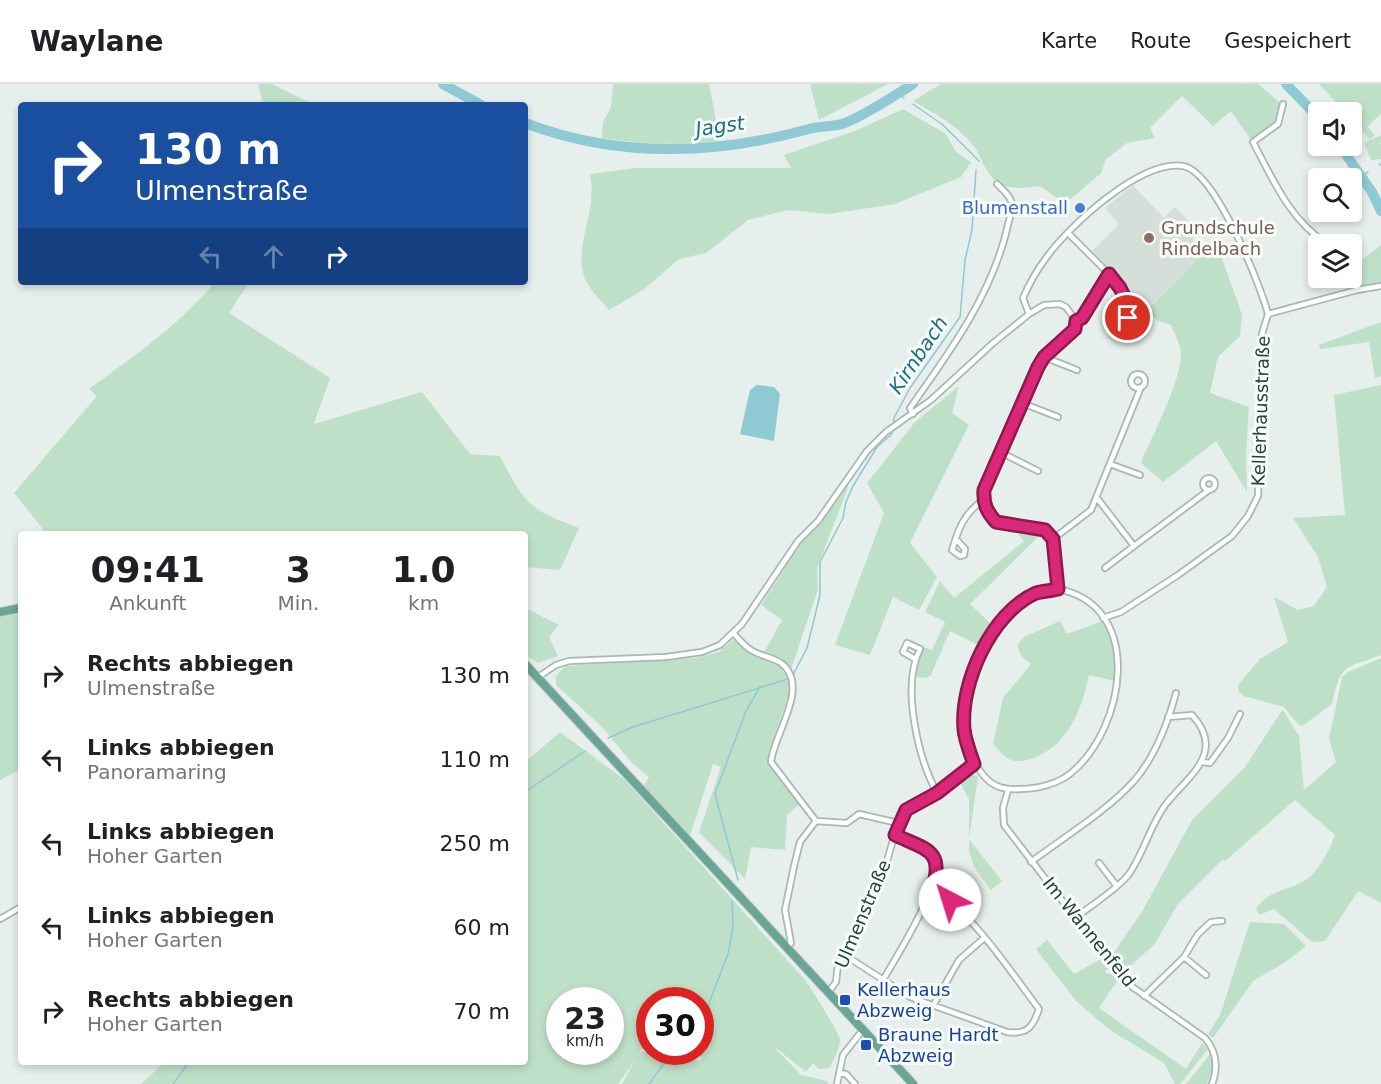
<!DOCTYPE html>
<html lang="de">
<meta charset="utf-8">
<style>
:root{--surface:#fff;--page:#f6f6f6;--text:#202124;--muted:#757577;--line:#e0e0e0}
body{margin:0;font-family:"DejaVu Sans",sans-serif;background:var(--page);color:var(--text);height:100vh;display:flex;flex-direction:column;font-size:22px;white-space:nowrap}
*{box-sizing:border-box;margin:0}
p{font-size:20px;color:var(--muted)}
.icon{flex:none;width:33px;height:33px;fill:none;stroke:currentColor;stroke-width:2;stroke-linecap:round;stroke-linejoin:round}
.map{position:relative;flex:1;overflow:hidden}
.side{position:absolute;left:18px;top:447px;width:510px;height:534px;display:flex;flex-direction:column;background:var(--surface);border-radius:6px;box-shadow:0 3px 9px #0003}
.side>*{flex:none}
.guide{position:absolute;left:18px;top:18px;width:510px;height:183px;border-radius:6px;box-shadow:0 3px 9px #0003;background:#1a4fa0;color:#fff;overflow:hidden}
.fabs{position:absolute;left:1308px;top:18px;display:grid;gap:12px}
.fabs a{display:grid;place-items:center;width:54px;height:54px;border-radius:6px;background:var(--surface);box-shadow:0 3px 9px #0003;font-size:30px}
.speed{position:absolute;left:546px;top:903px;display:flex;gap:12px;font-size:30px;font-weight:700;text-align:center}
.speed>*{display:grid;place-content:center;width:78px;height:78px;border-radius:50%;background:var(--surface);box-shadow:0 3px 9px #0003;line-height:1}
.speed small{font-size:15px;font-weight:400}
.speed .limit{border:9px solid #d22;background:#fff;color:#111}
.pin{position:absolute;display:grid;place-items:center;width:51px;height:51px;color:#fff;margin:-26px;border:3px solid #fff;border-radius:50%;box-shadow:0 2px 6px #0007}
.me{position:absolute;width:66px;margin:-33px;rotate:320deg;stroke-linejoin:round;filter:drop-shadow(0 0 4px #0008)}
.turn{display:flex;align-items:center;gap:21px;height:126px;padding:0 18px;font-size:27px}
.turn .icon{width:78px;height:78px;stroke-width:2.5}
.turn b{display:block;font-size:42px;line-height:51px}
.lanes{display:flex;align-items:center;height:57px;padding:0 18px;background:#0003;justify-content:center;gap:30px;direction:ltr}
.lanes .off{opacity:.35}
.eta{display:flex;justify-content:space-evenly;align-items:center;height:102px;text-align:center}
.eta b{font-size:36px;font-weight:600;line-height:42px}
ul{padding:0;list-style:none}
li{display:flex;align-items:center;gap:18px;height:84px;padding:0 18px}
li div{flex:1}
li b{display:block;font-size:22px}
li em{font-style:normal}
header{display:flex;align-items:center;gap:36px;box-sizing:border-box;height:84px;padding:0 30px;background:var(--surface);border-bottom:2px solid var(--line)}
header strong{font-size:28px}
nav{display:flex;gap:33px;margin-inline-start:auto;font-size:21px}
.map>svg:first-child{display:block}
</style>
<header>
<strong>Waylane</strong>
<nav><a>Karte</a><a>Route</a><a>Gespeichert</a></nav>
</header>
<div class="map">
<svg width="1381" height="1000" viewBox="0 0 1381 1000">
<rect width="100%" height="100%" fill="#e6efeb"/>
<!-- built -->
<path fill="#d4dfda" d="M1133,101L1164,134L1175,123L1189,137L1198,176L1148,224L1092,167L1119,140L1105,124Z"/>
<!-- green -->
<path fill="#bfe0c8" fill-rule="evenodd" d="M258,0H272L315,21H263Z
M613,0H709L720,57C680,62 642,60 602,54L603,38L611,23Z
M810,0H888L819,36Z
M941,0H1258L1280,19C1283,38 1265,46 1251,56L1231,27L1213,42L1182,12L1150,44L1155,54L1127,59L1106,75L1101,89L1065,120L1040,102C1027,103 1011,107 999,99C986,92 982,73 973,61C957,41 935,30 913,17Z
M1319,0H1381V30L1367,43L1375,51L1370,56L1352,36V28H1345Z
M903,25L946,50L956,68L971,78L961,93L895,120L829,130L788,126L748,136L706,169L679,175L643,206L609,226C599,214 583,200 582,183C578,153 597,126 590,90L636,84H791L784,71L855,47Z
M1381,51V75L1371,76L1364,59Z
M1216,157L1242,231L1240,252L1218,273L1210,309L1249,323L1246,370L1247,408L1216,357L1163,398L1141,379C1151,353 1187,288 1180,263C1178,255 1174,248 1171,241L1157,236L1147,226Z
M1381,161V200L1361,203L1355,181Z
M215,198H249L229,229L330,294L314,340L422,308L470,370L500,372C525,420 528,425 579,444L560,486L525,483V450H47L14,409L97,312L89,305C133,273 180,240 215,198Z
M1381,238V292L1375,294L1369,258L1320,265L1319,261Z
M1381,301V571C1343,586 1342,578 1332,620L1302,642L1298,640L1284,623L1244,612L1239,608L1238,601L1260,575L1288,558L1274,513L1298,526L1314,522L1327,503L1318,473L1293,434L1345,431L1334,311Z
M959,302L952,329L969,341L910,459L937,493L919,526L893,513L870,571L835,561L884,429L867,399L915,338Z
M849,401L817,484L818,505L791,585L783,577L763,570L782,536L761,521L799,462Z
M1016,447L1041,450L970,520L993,542L980,562L950,547L931,591L926,594L917,593L916,581L924,563L932,566L945,538L925,528L940,497L954,514L1024,457Z
M525,524L559,541L549,553L558,572L538,579L525,571Z
M21,530V685L0,696V533Z
M1060,537L1067,550L1103,537L1114,566L1115,597L1089,591C1082,626 1067,664 1030,675C1024,677 1016,678 1011,676C1005,674 998,665 993,660L1003,614L1031,580L1022,573L1017,562L1024,553Z
M733,556L750,569L779,582L791,597L790,607L769,668V681L800,720L787,731L785,766L751,763L745,795L699,748L721,683L713,680L690,752L643,702L649,693L631,678L603,644L556,601V592L565,582L696,574L719,568Z
M1381,574V819L1358,807L1325,857L1312,858L1274,825L1259,831L1256,825C1266,807 1287,807 1304,797C1319,788 1329,767 1335,751L1295,716L1225,777L1223,775L1178,820L1154,861L1124,887L1110,870L1115,867L1143,826L1192,736L1245,683L1281,628L1283,626L1299,652L1304,706L1336,678L1329,655L1342,593L1348,588Z
M560,648L625,696L805,896C811,904 841,951 840,957C839,966 833,976 830,984L819,985L813,979L806,988L772,961L801,991L827,997L828,1000H622L635,976L618,1000H141L165,978H525V678ZM560,916H610V968H560ZM650,916H700V968H669L702,973L701,977L657,968H640L643,963L649,964Z
M969,688L978,693L969,755L1002,797L991,806L974,783L969,767V715L958,695Z
M1250,838L1284,840L1306,862L1284,879L1253,897L1213,954L1208,950L1220,931Z
M1047,856L1074,890L1101,875L1108,885L1105,887L1108,890L1111,889L1117,897L1099,924L1186,985L1202,959L1208,965L1180,1000H1175L1164,979L1110,946L1076,917L1036,865Z
M1211,969L1213,983L1207,1000H1186Z"/>
<!-- water -->
<path fill="#8ec9d4" d="M757,301L774,303L780,310L774,357L740,350L750,306Z"/>
<g fill="none" stroke-linecap="round" stroke-linejoin="round">
<!-- stream -->
<path stroke="#8ec9d4" stroke-width="1.5" d="M899,10L904,14
M913,20L943,41L979,77
M1379,81L1381,80
M1362,92L1368,88
M893,341L894,334L910,304L960,233L965,176L972,146L976,86
M794,589L807,564L820,511V478L843,434L846,418L853,402L877,363L892,350V346
M608,654L633,643L788,595
M525,708L585,667
M738,796L715,710L746,627L760,603
M700,942L728,870L733,844L732,817
M173,1000L189,978
M649,1000L669,973"/>
<!-- river -->
<path stroke="#8ec9d4" stroke-width="10" d="M443,0L481,21
M1286,0L1318,33
M525,39C617,74 715,71 809,45C820,42 834,43 845,39C869,29 891,14 913,0
M1340,62L1372,108L1381,127"/>
<defs>
<path id="minor" d="M1283,20L1278,40L1253,58C1273,96 1290,136 1327,160
M1068,149L1109,190L1120,204L1131,226
M1352,183L1357,206
M1127 231a5 5 0 1 1 10 0a5 5 0 1 1-10 0Z
M1029,230L1023,214C1029,200 1037,186 1046,174C1069,142 1140,76 1183,82C1215,87 1260,200 1268,230
M1268,230L1357,206L1381,202
M1076,237L1082,234L1109,190
M1044,273L1077,286
M1131 297a7 7 0 1 1 14 0a7 7 0 1 1-14 0Z
M1022,319L1058,333
M913,330L910,324C949,269 991,212 1007,145C1008,138 1012,130 1012,122C1012,113 1003,106 997,100
M1000,368L1038,387
M1110,380L1140,391
M1203 400a6 6 0 1 1 12 0a6 6 0 1 1-12 0Z
M1097,414L1134,462L1209,406
M956,455L965,465L964,471L960,472L952,466C959,443 964,430 983,416
M1053,455L1091,426L1141,303
M1105,484L1134,462
M1058,505C1146,522 1125,645 1071,689C1058,700 1037,705 1020,705C1006,706 994,704 984,692C945,646 967,580 1002,539C1011,528 1023,515 1036,509C1042,507 1051,507 1058,505Z
M1103,534L1121,528L1178,491L1232,452L1248,432L1258,412L1262,250L1268,230
M734,550C739,555 744,562 751,566C760,572 772,573 781,579C811,602 774,649 771,678L816,737
M915,575L903,568L907,559L920,565C901,602 918,674 937,709
M538,593L556,581L569,577L666,573L702,568L720,561L742,540L798,457L818,437L867,367L886,348L931,316L992,260L1029,230L1044,221L1060,220L1066,223L1076,237L1075,245L1044,273L1038,283L984,406C983,419 987,428 996,438L1045,446L1053,455L1058,505
M1202,678L1210,679L1228,654L1240,630
M1008,706L1003,724L1004,741L1124,897L1205,954C1217,968 1218,984 1212,1000
M1031,778C1064,753 1107,727 1134,697C1154,674 1168,638 1176,609
M1099,779L1116,801
M1075,834C1090,822 1118,805 1129,790C1144,769 1150,741 1166,720C1187,693 1227,669 1192,631L1168,633
M0,835L21,823
M787,864L791,859L785,826L794,782L800,758L816,737L847,739L859,730L898,739
M843,870L910,913L1007,948C1027,951 1033,943 1039,925C1009,886 974,830 932,805
M1184,873L1206,891
M883,896C895,875 947,793 935,774C928,762 906,756 895,751
M828,909L836,898L838,880L882,794L898,739L906,726L937,709L974,680
M1144,912L1184,873L1198,850L1211,838L1222,837
M933,922L959,876L983,855
M839,989L846,990L855,1000
M837,1000L843,971L862,947"/>
<path id="primary" d="M0,528L21,524
M525,580L913,1000"/>
</defs>
<!-- minor casing -->
<use href="#minor" stroke="#a8b8b2" stroke-width="8"/>
<!-- primary casing -->
<use href="#primary" stroke="#c2cac8" stroke-width="10"/>
<!-- minor -->
<use href="#minor" stroke="#fff" stroke-width="4.5"/>
<!-- primary -->
<use href="#primary" stroke="#6aa596" stroke-width="8"/>
</g>
<g fill="none" stroke-linecap="round" stroke-linejoin="round">
<defs>
<path id="route" d="M950,816L932,806C945,766 927,766 895,751L906,726L937,709L974,680C970,669 965,656 964,645C960,599 991,529 1036,509C1042,507 1051,507 1058,505L1053,455L1045,446L996,438C987,428 983,420 984,406L1038,283L1044,273L1075,245L1076,237L1082,234L1109,190L1120,204L1131,226L1127,230L1128,234"/>
</defs>
<!-- route casing -->
<use href="#route" stroke="#8e194d" stroke-width="15"/>
<!-- route -->
<use href="#route" stroke="#db2777" stroke-width="10"/>
</g>
<!-- markers -->
<circle fill="#3f7fe0" stroke="#f7fbf9" stroke-width="2" cx="1080" cy="124" r="6"/>
<circle fill="#8d6e63" stroke="#f7fbf9" stroke-width="2" cx="1149" cy="154" r="6"/>
<g fill="#1a4fb4" stroke="#f7fbf9" stroke-width="2">
<rect x="839" y="910" width="12" height="12" rx="3"/>
<rect x="860" y="955" width="12" height="12" rx="3"/>
</g>
<g text-anchor="middle" stroke-width="6" stroke-linejoin="round" paint-order="stroke">
<!-- shop labels -->
<g font-size="18" fill="#366cbe" stroke="#f7fbf9" text-anchor="end">
<text x="1068" y="130">Blumenstall</text>
</g>
<!-- education labels -->
<g font-size="18" fill="#785e54" stroke="#f7fbf9" text-anchor="start">
<text x="1161" y="150">Grundschule<tspan x="1161" dy="21">Rindelbach</tspan></text>
</g>
<!-- street labels -->
<g font-size="18" fill="#24423a" stroke="#f7fbf9">
<text transform="translate(1261 327) rotate(-88)" y="6">Kellerhausstraße</text>
<text transform="translate(863 830) rotate(-67)" y="6">Ulmenstraße</text>
<text transform="translate(1089 848) rotate(51)" y="6">Im Wannenfeld</text>
</g>
<!-- transit labels -->
<g font-size="18" fill="#164399" stroke="#f7fbf9" text-anchor="start">
<text x="857" y="912">Kellerhaus<tspan x="857" dy="21">Abzweig</tspan></text>
<text x="878" y="957">Braune Hardt<tspan x="878" dy="21">Abzweig</tspan></text>
</g>
<!-- water labels -->
<g font-size="20" font-style="italic" fill="#1c6f80" stroke="#f7fbf9">
<text transform="translate(720 42) rotate(-8)" y="7">Jagst</text>
<text transform="translate(918 271) rotate(-56)" y="7">Kirnbach</text>
</g>
</g>
</svg>
<div class="fabs">
<a><svg class="icon" aria-label="sound" viewBox="0 0 24 24"><path d="M4 9h4l5-4v14l-5-4H4zM17 9q2 3 0 6"/></svg></a>
<a><svg class="icon" aria-label="search" viewBox="0 0 24 24"><circle cx="10" cy="10" r="6"/><path d="M15 15l6 6"/></svg></a>
<a><svg class="icon" aria-label="layers" viewBox="0 0 24 24"><path d="M12 4l9 5-9 5-9-5zM3 14l9 5 9-5"/></svg></a>
</div>
<div class="speed"><div>23<small>km/h</small></div><div class="limit">30</div></div>
<div class="pin" style="left:1128px;top:234px;background:#d93025"><svg class="icon" aria-label="arrive" viewBox="0 0 24 24"><path d="M6 21V4h12l-3 4 3 4H6"/></svg></div>
<svg class="me" style="left:950px;top:816px" viewBox="-20 -20 40 40"><circle r="19" fill="#fff"/><path d="M0-13L10 11 0 6-10 11z" fill="#db2777"/></svg>
<div class="guide">
<div class="turn"><svg class="icon" aria-label="right" viewBox="0 0 24 24"><path d="M7 20v-9h11M14 6l5 5-5 5"/></svg><div><b>130 m</b>Ulmenstraße</div></div>
<div class="lanes"><svg class="icon off" aria-label="left" viewBox="0 0 24 24"><path d="M17 20v-9H6M10 6l-5 5 5 5"/></svg><svg class="icon off" aria-label="ahead" viewBox="0 0 24 24"><path d="M12 20V5M6 11l6-6 6 6"/></svg><svg class="icon" aria-label="right" viewBox="0 0 24 24"><path d="M7 20v-9h11M14 6l5 5-5 5"/></svg></div>
</div>
<section class="side">
<div class="eta">
<div><b>09:41</b><p>Ankunft</p></div>
<div><b>3</b><p>Min.</p></div>
<div><b>1.0</b><p>km</p></div>
</div>
<ul>
<li><svg class="icon" aria-label="right" viewBox="0 0 24 24"><path d="M7 20v-9h11M14 6l5 5-5 5"/></svg><div><b>Rechts abbiegen</b><p>Ulmenstraße</p></div><em>130 m</em></li>
<li><svg class="icon" aria-label="left" viewBox="0 0 24 24"><path d="M17 20v-9H6M10 6l-5 5 5 5"/></svg><div><b>Links abbiegen</b><p>Panoramaring</p></div><em>110 m</em></li>
<li><svg class="icon" aria-label="left" viewBox="0 0 24 24"><path d="M17 20v-9H6M10 6l-5 5 5 5"/></svg><div><b>Links abbiegen</b><p>Hoher Garten</p></div><em>250 m</em></li>
<li><svg class="icon" aria-label="left" viewBox="0 0 24 24"><path d="M17 20v-9H6M10 6l-5 5 5 5"/></svg><div><b>Links abbiegen</b><p>Hoher Garten</p></div><em>60 m</em></li>
<li><svg class="icon" aria-label="right" viewBox="0 0 24 24"><path d="M7 20v-9h11M14 6l5 5-5 5"/></svg><div><b>Rechts abbiegen</b><p>Hoher Garten</p></div><em>70 m</em></li>
</ul>
</section>
</div>
